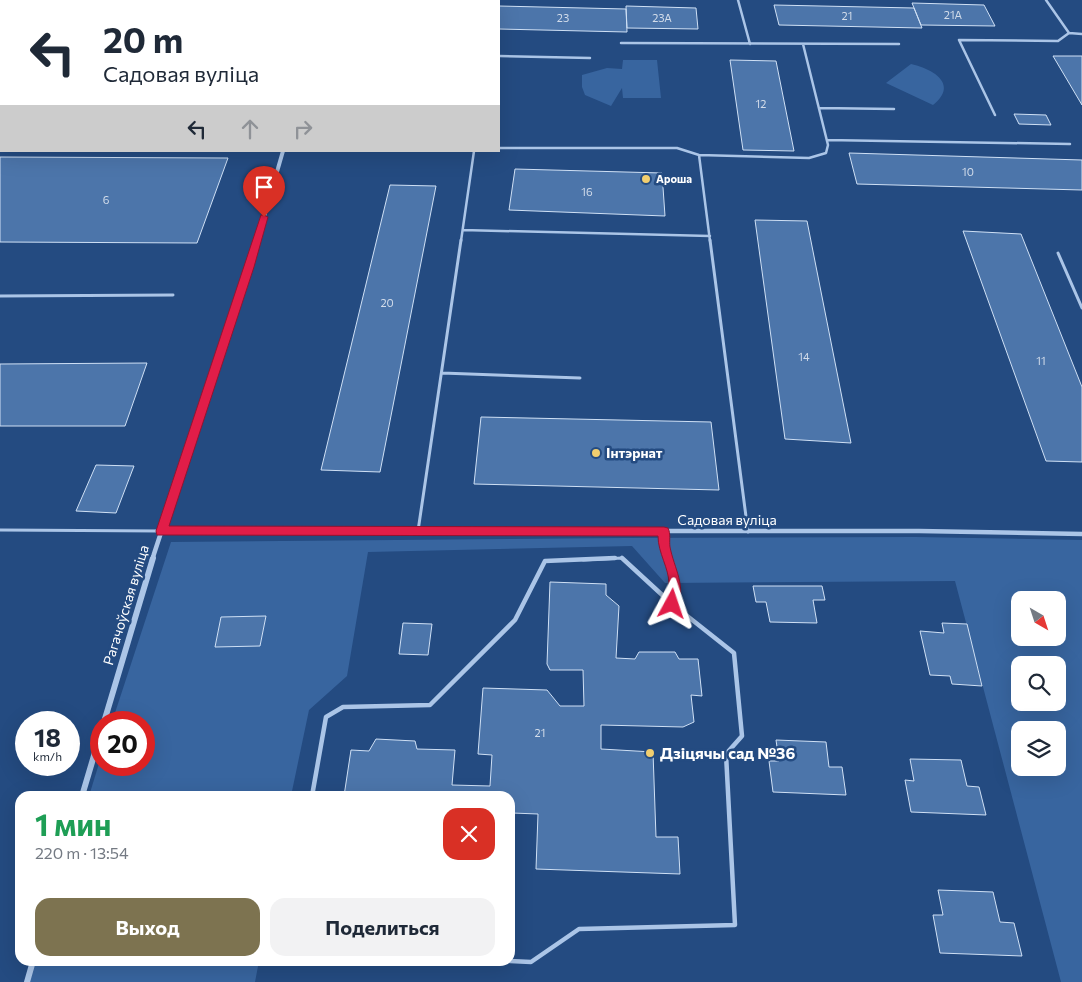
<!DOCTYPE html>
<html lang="ru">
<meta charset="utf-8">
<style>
:root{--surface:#fff;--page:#f2f2f3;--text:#1f2937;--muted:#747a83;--accent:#7d7350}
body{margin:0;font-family:Commissioner,sans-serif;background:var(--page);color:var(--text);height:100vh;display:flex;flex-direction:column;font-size:19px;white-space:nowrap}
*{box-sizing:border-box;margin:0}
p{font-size:16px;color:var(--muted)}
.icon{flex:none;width:28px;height:28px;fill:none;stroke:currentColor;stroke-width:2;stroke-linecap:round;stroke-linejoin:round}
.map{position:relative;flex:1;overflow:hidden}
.panel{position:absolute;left:15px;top:791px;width:500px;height:175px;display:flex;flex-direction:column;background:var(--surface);border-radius:15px;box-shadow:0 5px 20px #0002}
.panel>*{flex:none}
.banner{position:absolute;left:0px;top:0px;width:500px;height:152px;box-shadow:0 5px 20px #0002;background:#fff;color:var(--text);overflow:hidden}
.needle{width:32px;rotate:141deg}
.tools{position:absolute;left:1011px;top:591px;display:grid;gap:10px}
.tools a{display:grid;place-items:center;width:55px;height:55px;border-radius:10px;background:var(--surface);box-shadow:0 5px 20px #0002;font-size:25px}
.speed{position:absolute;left:15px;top:711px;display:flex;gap:10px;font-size:25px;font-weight:700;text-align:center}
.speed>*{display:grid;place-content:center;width:65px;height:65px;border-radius:50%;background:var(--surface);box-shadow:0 5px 20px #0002;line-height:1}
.speed small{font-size:12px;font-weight:400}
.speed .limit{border:8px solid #d22;background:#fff;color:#111}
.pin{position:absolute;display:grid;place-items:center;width:42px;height:42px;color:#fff;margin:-51px -21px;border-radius:50% 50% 50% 0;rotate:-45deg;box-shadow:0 0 5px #0007}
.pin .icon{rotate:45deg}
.me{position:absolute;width:55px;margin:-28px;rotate:5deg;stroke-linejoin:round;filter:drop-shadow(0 0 4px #0008)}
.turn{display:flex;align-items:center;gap:18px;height:105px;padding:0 20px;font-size:22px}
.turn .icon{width:65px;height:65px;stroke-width:2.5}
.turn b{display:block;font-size:35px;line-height:42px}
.lanes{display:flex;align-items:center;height:48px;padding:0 20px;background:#0003;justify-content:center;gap:25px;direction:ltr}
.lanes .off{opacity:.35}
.round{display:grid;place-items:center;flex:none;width:52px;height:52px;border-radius:15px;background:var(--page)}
.overview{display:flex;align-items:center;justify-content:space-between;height:85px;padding:0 20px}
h1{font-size:30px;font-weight:700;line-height:38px;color:#1e9e55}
.button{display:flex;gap:10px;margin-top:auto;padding:10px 20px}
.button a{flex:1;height:58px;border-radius:15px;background:var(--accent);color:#fff;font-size:20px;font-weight:700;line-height:58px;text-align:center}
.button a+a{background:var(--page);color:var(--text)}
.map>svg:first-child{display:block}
</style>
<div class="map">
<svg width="1082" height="982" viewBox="0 0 1082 982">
<rect width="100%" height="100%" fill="#244b81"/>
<!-- green -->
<path fill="#38659f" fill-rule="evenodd" d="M623,60H657L661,98H623L622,88L611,106L585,95L582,87V75L607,68L622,69Z
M911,64C933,69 959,84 933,105L886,83Z
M915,537L1082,540V982H1061L955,581L665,583L632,546L368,552L347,676L309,710L291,796H89L101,757V765H144V722H112L171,542L626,538ZM1020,600H1058V638H1020ZM1020,665H1058V702H1020ZM1020,730H1058V768H1020Z
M35,961H259L255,982H29Z"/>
<!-- building -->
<path fill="#4c75aa" stroke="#cfe0f5" d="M912,3L984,5L995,26L921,25Z
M774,5L914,8L922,28L779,25Z
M499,6L626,9L627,32L499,29Z
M626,6L696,8L698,29L627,28Z
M1053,56H1082V105Z
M730,60L776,61L794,151L743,150Z
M1014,114L1046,115L1051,125L1019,124Z
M849,153L1082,160V190L857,184Z
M0,157L228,158L197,243L0,242Z
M515,169L662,173L665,216L509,210Z
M390,185L436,186L380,472L321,470Z
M755,220L807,221L851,443L785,439Z
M963,231L1021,234L1082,387V462L1046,461Z
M147,363L125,426H0V364Z
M481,417L711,422L719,490L474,484Z
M96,465L134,466L116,513L76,511Z
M550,582L606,584V595L619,606L616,658L635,659L639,652H675L679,659H698L702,696L691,695L694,722L683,727L601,725V749L653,752L656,837H678L680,874L536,869L538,814L512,813L510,844V796H344L351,750L369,751L376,739L415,741L417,749L455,750L452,785L490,786L492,755L478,754L483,688L547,690L560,706H584L583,670H550L547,664Z
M753,586H822L825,600H813L817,623L770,622L766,602H756Z
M266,616L260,646L215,647L221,617Z
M403,623L432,624L428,655L399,654Z
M942,623L967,624L982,686L952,684L950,676L930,675L920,631L944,633Z
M776,740L826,742L829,767H842L846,795L773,792L769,761H779Z
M910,759L961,760L967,786L979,787L986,815L911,812L905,780L914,781Z
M938,890L993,892L1000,922L1014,923L1022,956L940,953L933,915H943Z"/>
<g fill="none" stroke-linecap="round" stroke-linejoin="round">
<!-- lane-far2 -->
<path stroke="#abc5e7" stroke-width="2.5" d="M0,0L203,1
M738,0L750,44
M1046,0L1069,33
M621,43L899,44
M499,56L590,58
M819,108L894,109
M995,115L959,40L1058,41L1069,33L1082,34
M827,140L1070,144
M499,148H677L699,155L809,158L826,153L828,145L803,44
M699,155L710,241
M463,230L710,236
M461,241L474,151"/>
<!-- lane-far1 -->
<path stroke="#abc5e7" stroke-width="3" d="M710,240L748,532
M1058,253L1082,308
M0,296L173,295
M442,373L580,378
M0,530L161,531
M418,531L461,240
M664,531V546L668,560
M583,560L622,558L624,560"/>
<!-- lane -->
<path stroke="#abc5e7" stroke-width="4.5" d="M668,558L675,582L672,604
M312,796L326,717L343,707L430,705L515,620L545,561L615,558
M510,961L531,962L579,929L735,925L726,754L742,736L734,653L672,604L622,558"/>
<!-- street-far2 -->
<path stroke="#abc5e7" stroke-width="4" d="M257,241L283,151"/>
<!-- street-far1 -->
<path stroke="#abc5e7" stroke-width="4.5" d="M161,531H919L1082,534
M152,560L257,240"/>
<!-- street -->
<path stroke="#abc5e7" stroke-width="6" d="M104,722L153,558
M82,796L101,732
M27,982L33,961"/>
</g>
<!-- route -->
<path fill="#e11d48" stroke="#92132f" d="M261,215H264L268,217L254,267L169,526L664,527L668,528C671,534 669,541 670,547C674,568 687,587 677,608L672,610L668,608C664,601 669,592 669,584C669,568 658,553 658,536L157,535L156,531Z"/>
<!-- markers -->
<g fill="#f1ce6f" stroke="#244b81" stroke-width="2">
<circle cx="646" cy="179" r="5"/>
<circle cx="596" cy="453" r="5"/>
<circle cx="650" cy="753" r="5"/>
</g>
<g text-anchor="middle" stroke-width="5" stroke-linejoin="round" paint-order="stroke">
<!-- number labels -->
<g font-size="11" fill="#d2dcea">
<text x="953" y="19">21А</text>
<text x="847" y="20">21</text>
<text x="563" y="22">23</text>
<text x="662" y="22">23А</text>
<text x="761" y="108">12</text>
<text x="968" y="176">10</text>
<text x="587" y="196">16</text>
<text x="106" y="204">6</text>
<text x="387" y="307">20</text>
<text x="804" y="361">14</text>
<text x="1041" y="365">11</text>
<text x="540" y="737">21</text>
</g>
<!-- far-poi labels -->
<g font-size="11" font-weight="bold" fill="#fff" stroke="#244b81" text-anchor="start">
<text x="656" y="183">Ароша</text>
</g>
<!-- poi labels -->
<g font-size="14" font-weight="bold" fill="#fff" stroke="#244b81" text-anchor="start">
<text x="606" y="458">Інтэрнат</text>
</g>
<!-- street labels -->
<g font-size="14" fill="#fff" stroke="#244b81">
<text x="727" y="525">Садовая вуліца</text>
<text transform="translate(126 605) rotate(-73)" y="5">Рагачоўская вуліца</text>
</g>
<!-- near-poi labels -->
<g font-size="16" font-weight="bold" fill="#fff" stroke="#244b81" text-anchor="start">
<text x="660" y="759">Дзіцячы сад №36</text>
</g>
</g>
</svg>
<div class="tools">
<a><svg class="needle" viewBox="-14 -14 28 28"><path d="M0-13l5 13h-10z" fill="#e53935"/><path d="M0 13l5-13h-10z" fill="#747a83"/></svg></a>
<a><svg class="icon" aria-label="search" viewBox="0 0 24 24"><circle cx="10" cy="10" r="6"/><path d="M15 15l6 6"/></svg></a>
<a><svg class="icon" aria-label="layers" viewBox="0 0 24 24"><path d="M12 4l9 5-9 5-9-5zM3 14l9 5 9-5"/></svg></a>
</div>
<div class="speed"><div>18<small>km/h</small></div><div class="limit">20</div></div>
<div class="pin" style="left:264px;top:217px;background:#d93025"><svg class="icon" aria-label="arrive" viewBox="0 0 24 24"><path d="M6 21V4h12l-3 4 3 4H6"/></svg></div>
<svg class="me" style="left:672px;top:604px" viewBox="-20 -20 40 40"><path d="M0-17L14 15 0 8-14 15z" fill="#e11d48" stroke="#fff" stroke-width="4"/></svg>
<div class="banner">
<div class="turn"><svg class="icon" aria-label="left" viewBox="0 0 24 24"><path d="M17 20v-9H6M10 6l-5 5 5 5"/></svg><div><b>20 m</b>Садовая вуліца</div></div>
<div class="lanes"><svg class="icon" aria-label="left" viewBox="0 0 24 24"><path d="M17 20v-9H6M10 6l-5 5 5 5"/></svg><svg class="icon off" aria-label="ahead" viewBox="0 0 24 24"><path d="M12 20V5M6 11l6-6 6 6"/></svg><svg class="icon off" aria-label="right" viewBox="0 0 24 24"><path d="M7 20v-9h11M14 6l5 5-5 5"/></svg></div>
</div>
<section class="panel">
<div class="overview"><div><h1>1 мин</h1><p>220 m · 13:54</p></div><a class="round" style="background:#d93025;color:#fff"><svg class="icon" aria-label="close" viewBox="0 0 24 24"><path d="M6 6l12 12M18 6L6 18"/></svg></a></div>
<div class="button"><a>Выход</a><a>Поделиться</a></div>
</section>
</div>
